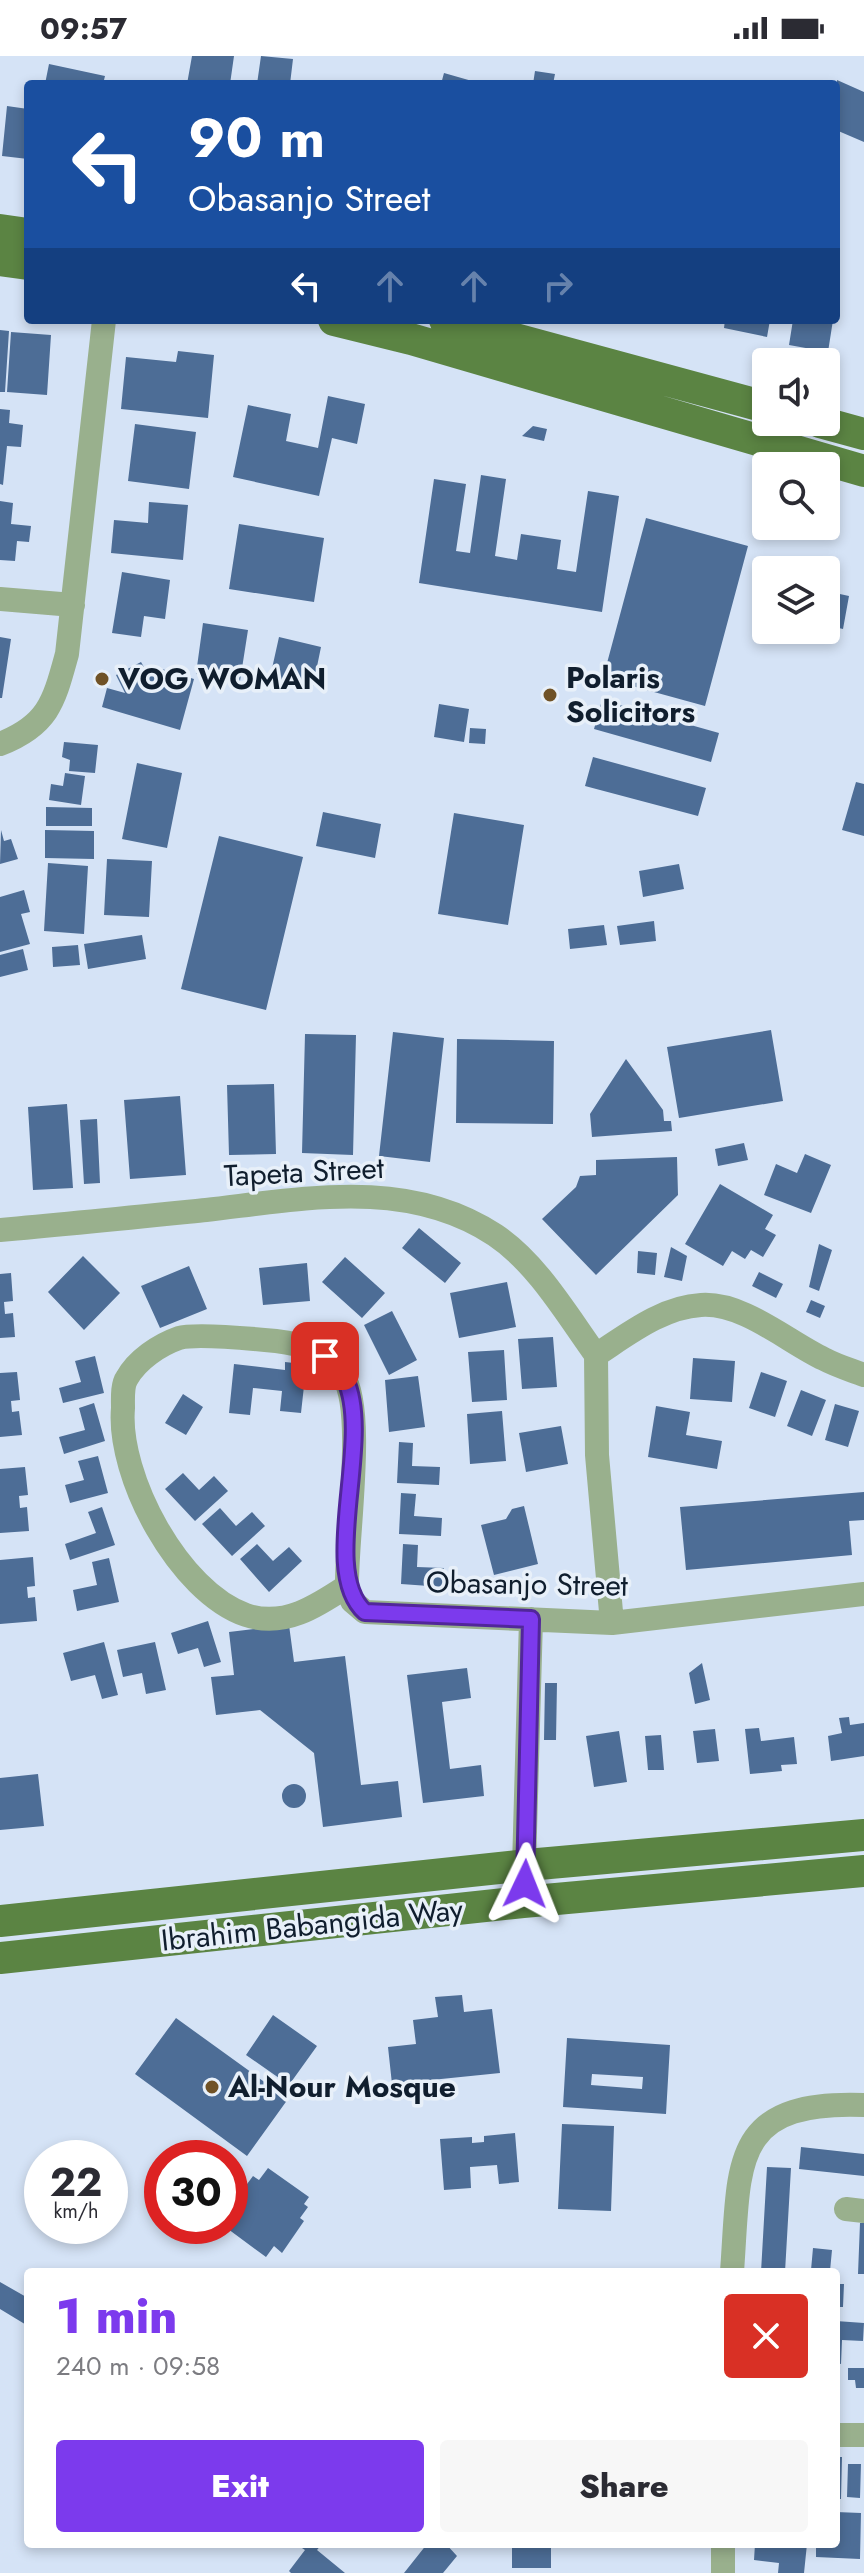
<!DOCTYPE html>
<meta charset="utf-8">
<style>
:root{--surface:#fff;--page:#f7f7f7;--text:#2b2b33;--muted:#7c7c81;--accent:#7c3aed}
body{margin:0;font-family:Jost,sans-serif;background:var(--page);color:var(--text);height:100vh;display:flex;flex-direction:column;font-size:30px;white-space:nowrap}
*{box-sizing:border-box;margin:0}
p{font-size:26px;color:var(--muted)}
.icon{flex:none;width:44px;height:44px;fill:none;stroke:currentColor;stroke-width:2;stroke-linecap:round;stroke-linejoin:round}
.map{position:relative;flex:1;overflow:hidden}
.sheet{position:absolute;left:24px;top:2212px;width:816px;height:280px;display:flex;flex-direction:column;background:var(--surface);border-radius:8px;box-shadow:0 4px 12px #0003}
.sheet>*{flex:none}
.top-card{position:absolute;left:24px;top:24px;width:816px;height:244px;border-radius:8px;box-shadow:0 4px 12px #0003;background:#1a4fa0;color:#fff;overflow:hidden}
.buttons{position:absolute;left:752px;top:292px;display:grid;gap:16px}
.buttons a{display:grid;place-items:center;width:88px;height:88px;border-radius:8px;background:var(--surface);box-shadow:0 4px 12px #0003;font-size:40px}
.speed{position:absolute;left:24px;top:2084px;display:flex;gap:16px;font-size:40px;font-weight:700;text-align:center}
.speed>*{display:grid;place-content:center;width:104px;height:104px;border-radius:50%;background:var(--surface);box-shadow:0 4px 12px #0003;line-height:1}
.speed small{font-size:20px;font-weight:400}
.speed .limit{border:12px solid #d22;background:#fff;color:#111}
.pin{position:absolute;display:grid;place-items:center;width:68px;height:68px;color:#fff;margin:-34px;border-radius:16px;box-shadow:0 4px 12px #0006}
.me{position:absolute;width:88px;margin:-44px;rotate:2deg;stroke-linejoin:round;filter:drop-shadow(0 0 6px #0008)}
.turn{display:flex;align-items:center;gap:28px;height:168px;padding:0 32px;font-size:36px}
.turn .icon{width:104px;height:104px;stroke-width:2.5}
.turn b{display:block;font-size:56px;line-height:68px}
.lanes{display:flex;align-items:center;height:76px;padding:0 32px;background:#0003;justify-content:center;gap:40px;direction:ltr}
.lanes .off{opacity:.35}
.round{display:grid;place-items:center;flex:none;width:84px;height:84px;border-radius:8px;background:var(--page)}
.overview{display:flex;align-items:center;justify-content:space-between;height:136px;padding:0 32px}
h1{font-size:48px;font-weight:800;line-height:60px;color:var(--accent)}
.primary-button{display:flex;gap:16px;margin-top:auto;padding:16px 32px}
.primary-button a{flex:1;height:92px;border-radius:8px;background:var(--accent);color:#fff;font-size:32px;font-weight:800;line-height:92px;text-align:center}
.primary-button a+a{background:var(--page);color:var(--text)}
.status{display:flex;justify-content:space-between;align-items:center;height:56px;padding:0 40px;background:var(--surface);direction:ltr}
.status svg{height:22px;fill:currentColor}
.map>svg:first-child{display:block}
</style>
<div class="status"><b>09:57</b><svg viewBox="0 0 49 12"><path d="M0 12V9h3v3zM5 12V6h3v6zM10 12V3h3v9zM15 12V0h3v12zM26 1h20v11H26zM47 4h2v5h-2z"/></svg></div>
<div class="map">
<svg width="864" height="2517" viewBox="0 0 864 2517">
<rect width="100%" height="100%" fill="#d5e3f6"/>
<!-- building -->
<path fill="#4d6d96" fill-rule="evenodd" d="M192,0H234L230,28H187Z
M261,0L293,3L290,28H257Z
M49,8L105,20L103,28H45Z
M535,15L555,18L553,28H533Z
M444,17L479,27V28H441Z
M837,24L864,36V86L836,74Z
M7,50L28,53V103L2,100Z
M725,264H770L767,281L724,272Z
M793,264H833L828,296L789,289Z
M0,274L9,275L5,336H0Z
M11,276L51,279L47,339L7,336Z
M178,295L214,299L208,362L121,353L126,301L176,306Z
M328,340L365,348L357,388L332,382L319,440L233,421L248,349L291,358L286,385L318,392Z
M0,353L10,354L9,367L23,369L21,391L7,390L3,429L0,428Z
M135,368L196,376L189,433L128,425Z
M533,370L547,373L544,385L522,380Z
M481,419L506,423L495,500L517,504L521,478L561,484L557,513L576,516L588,435L619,440L602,556L419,527L434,423L466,428L456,495L470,497Z
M0,445L13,447L11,468L31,470L29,486L17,485L15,505L0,504Z
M149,446L188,449L183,504L111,497L114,464L148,467Z
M646,462L748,490L705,650L603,622Z
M239,468L324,482L314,546L229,533Z
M122,516L170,524L165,563L144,560L141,581L112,577Z
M826,535L849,540L843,573L826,569Z
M203,567L248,574L240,625L196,618Z
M0,581L11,583L2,642H0Z
M279,581L321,591L312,635L269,626Z
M141,606L148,618L159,612L194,623L180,674L102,651L107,632L125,637L116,619Z
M602,644L719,677L711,706L594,673Z
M439,648L469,653L464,686L434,681Z
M470,672L486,673L485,688L469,687Z
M64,686L98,689L95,717L69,715L70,704L62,701Z
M593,701L706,732L698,760L585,730Z
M137,707L182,717L167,792L122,783Z
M65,717L85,720L81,749L49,744L51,728L63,730Z
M856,726L864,728V780L842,774Z
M46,751L92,752V770H46Z
M323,756L381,768L375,802L316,790Z
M454,757L524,769L508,869L438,858Z
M1,774L4,785L11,783L18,803L0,808Z
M45,774L94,775V803L45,802Z
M219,780L303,801L266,954L181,933Z
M107,803L152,805L149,861L104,859Z
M48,807L88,810L84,878L44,875Z
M679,808L684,833L643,841L639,815Z
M24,834L30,856L21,858L30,888L0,896V841Z
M654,865L656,885L620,889L617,870Z
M604,869L607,889L570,893L568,873Z
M142,879L146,903L88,913L84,888Z
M78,889L80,909L53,911L52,891Z
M23,893L28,914L0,921V899Z
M771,974L783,1045L679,1062L667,991Z
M393,976L444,982L430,1106L379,1100Z
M305,978L356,979L353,1099L302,1097Z
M457,983L554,985L553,1068L456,1067Z
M626,1003L663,1054L664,1065H671L672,1075L592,1081L590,1058Z
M274,1028L276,1098L229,1099L227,1029Z
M180,1040L186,1119L130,1123L124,1044Z
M67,1048L73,1132L33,1134L28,1051Z
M97,1063L100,1127L84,1128L80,1064Z
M744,1087L748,1104L718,1110L715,1093Z
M805,1098L831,1109L811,1157L764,1139L776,1108L797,1117Z
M677,1101L678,1139L596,1219L542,1163L576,1131L580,1120L596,1119V1104Z
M720,1128L773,1159L765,1173L776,1179L763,1201L751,1194L745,1203L732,1195L723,1210L685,1188Z
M419,1172L461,1207L445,1227L402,1192Z
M819,1188L832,1194L819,1235L809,1231Z
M671,1191L687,1200L682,1225L664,1221Z
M638,1195L657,1197L655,1219L637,1217Z
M83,1200L120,1237L84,1274L48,1236Z
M345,1201L385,1237L362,1262L322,1226Z
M307,1207L310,1245L263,1249L259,1212Z
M189,1210L207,1253L160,1272L141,1230Z
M759,1216L783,1228L776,1242L752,1230Z
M11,1217L13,1245L4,1246L5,1258L13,1257L15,1281L0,1282V1218Z
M507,1226L516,1271L459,1282L450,1237Z
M811,1244L825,1250L820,1262L806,1256Z
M392,1255L417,1304L389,1319L364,1269Z
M553,1281L557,1331L522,1333L518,1283Z
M504,1294L507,1344L472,1346L468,1296Z
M95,1300L104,1337L63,1347L59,1332L81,1326L75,1305Z
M693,1302L735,1305L732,1346L690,1343Z
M285,1306L330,1311L328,1333L304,1330L301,1357L280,1355L282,1335L253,1332L250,1359L229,1357L234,1308L285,1314Z
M17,1316L20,1344L11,1345L12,1356L19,1355L22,1379L0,1381V1317Z
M761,1316L787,1325L775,1361L749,1352Z
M418,1320L425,1371L389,1376L385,1324Z
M801,1334L826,1344L812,1380L787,1370Z
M183,1338L203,1351L186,1379L165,1367Z
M94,1347L105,1385L64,1398L59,1381L85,1374L79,1352Z
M835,1348L859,1355L848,1391L825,1384Z
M656,1350L690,1356L686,1379L722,1385L717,1413L648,1401Z
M502,1355L506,1405L470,1408L467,1358Z
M561,1370L568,1408L526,1416L519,1377Z
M399,1386L413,1387L412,1410L440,1411L439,1429L397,1427Z
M98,1400L108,1437L70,1447L65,1429L84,1424L78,1405Z
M25,1411L28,1439L19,1440L20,1452L27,1451L29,1475L0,1477V1413Z
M183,1417L199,1434L214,1420L228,1435L195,1465L165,1433Z
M864,1436V1464L849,1465L852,1499L686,1514L680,1451Z
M401,1437L416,1438L414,1460L442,1462L441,1480L399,1478Z
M524,1450L538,1508L494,1519L481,1469L506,1463L512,1453Z
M102,1451L115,1489L70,1504L65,1488L96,1477L88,1456Z
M220,1452L236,1470L252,1456L265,1470L232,1500L202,1468Z
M257,1488L273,1505L289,1491L302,1505L269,1536L240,1503Z
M403,1488L418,1489L417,1511L444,1512L443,1531L401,1528Z
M33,1501L35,1530L27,1531L28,1542L35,1541L37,1565L0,1568V1504Z
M109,1502L119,1546L77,1555L73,1534L97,1529L92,1506Z
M208,1565L221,1606L204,1611L198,1592L178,1598L171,1577Z
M289,1569L294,1606L345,1600L361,1729L398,1725L402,1761L323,1771L314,1697L260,1654L216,1659L211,1621L234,1619L229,1576Z
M104,1586L118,1639L102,1643L95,1619L71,1625L63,1597Z
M155,1586L166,1634L146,1638L142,1617L123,1621L117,1594Z
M702,1607L710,1644L695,1648L689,1617Z
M467,1612L471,1642L442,1646L450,1713L481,1709L484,1740L423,1747L407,1619Z
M545,1627H557L556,1684H544Z
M849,1661L850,1669L864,1667V1700L831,1705L828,1680L842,1677L839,1662Z
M759,1672L761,1685L794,1681L797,1708L781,1709L782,1715L750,1718L745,1673Z
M715,1673L719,1705L697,1707L693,1675Z
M619,1675L627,1726L594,1731L586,1680Z
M661,1679L664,1714H648L645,1680Z
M38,1718L44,1770L0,1774V1722Z
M282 1740a12 12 0 1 1 24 0a12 12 0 1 1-24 0Z
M462,1939L464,1956L492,1953L500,2017L392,2028L388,1991L416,1988L413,1964L438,1961L435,1941Z
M273,1959L317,1990L289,2029L246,1999Z
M176,1962L288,2043L247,2100L135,2018Z
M567,1982L670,1989L666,2058L563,2051ZM592,2018L643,2021L642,2033L591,2029Z
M562,2068L614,2070L611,2155L558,2153Z
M515,2077L519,2126L499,2128L497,2109L470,2111L471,2132L444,2134L440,2083L472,2081V2087L484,2086V2080Z
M801,2091L864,2098V2120L799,2113Z
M767,2111L791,2112L785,2216H761Z
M268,2112L309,2141L304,2148L308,2151L300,2162L304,2165L282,2197L274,2190L266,2201L228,2173L233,2167L230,2151L253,2120L259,2124Z
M860,2167H864V2218H858Z
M813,2192L832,2194L830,2215L811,2214Z
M0,2226L28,2242V2270L0,2253Z
M836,2228H844L843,2251H836Z
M836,2265L864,2267L863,2285L842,2284L841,2308L836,2307Z
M848,2312H864V2332H856L855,2324H848Z
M836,2401H842L841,2443H836Z
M848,2408H861L860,2442L847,2441Z
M836,2456L861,2457L860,2503L816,2501V2488H836Z
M296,2488H322L317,2494L345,2517H291L289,2515L305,2494Z
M427,2488H446L457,2500L443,2517H404Z
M512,2488H551V2512H512Z
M755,2488H807L804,2517H778L779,2507L754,2504Z"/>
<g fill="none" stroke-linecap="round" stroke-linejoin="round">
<!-- minor -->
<path stroke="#99b08d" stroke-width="24" d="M0,543L73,549
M0,688C49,669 54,645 67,598L104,264
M0,1174C69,1168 137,1161 206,1154C303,1143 407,1121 495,1179C537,1207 567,1259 596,1299
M347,1530C317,1550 284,1572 246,1559C179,1536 117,1420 123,1352C123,1343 122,1329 127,1322C137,1304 159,1289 179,1282C196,1277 256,1283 276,1285C303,1288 327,1296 343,1320C366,1354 346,1483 347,1530L352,1545L365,1556L612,1567L864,1538
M612,1567L597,1399L596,1299C627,1279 662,1251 701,1249C743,1246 788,1286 824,1303C837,1310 851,1314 864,1319
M523,1846L531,1563
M846,2153L864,2155
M732,2216C740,2108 729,2044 864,2049
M836,2379H864
M723,2517V2488"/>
<!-- major -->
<path stroke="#5b8443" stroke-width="32" d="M0,174L28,178
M0,204L28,208
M334,264L411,283L864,415
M445,264L766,351
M820,366L864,378
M0,1865L527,1809L864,1779
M0,1902L523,1846L864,1815"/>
</g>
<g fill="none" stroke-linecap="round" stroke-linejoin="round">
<defs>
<path id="route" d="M325,1300C332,1307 341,1315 345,1323C374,1384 318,1514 365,1556L531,1563L525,1828"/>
</defs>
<!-- route casing -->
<use href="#route" stroke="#51269a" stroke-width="20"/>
<!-- route -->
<use href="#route" stroke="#7c3aed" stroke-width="14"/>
</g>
<!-- markers -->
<g fill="#705226" stroke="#e8f0f9" stroke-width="3">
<circle cx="102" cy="623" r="8"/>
<circle cx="550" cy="639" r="8"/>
<circle cx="212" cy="2031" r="8"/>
</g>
<g text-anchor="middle" stroke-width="7" stroke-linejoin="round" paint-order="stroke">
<!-- poi labels -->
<g font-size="30" font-weight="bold" fill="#101e2e" stroke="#e8f0f9" text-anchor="start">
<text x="566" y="632">Polaris<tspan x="566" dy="34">Solicitors</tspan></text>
<text x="118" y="633">VOG WOMAN</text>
<text x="228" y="2041">Al-Nour Mosque</text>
</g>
<!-- street labels -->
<g font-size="30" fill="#101e2e" stroke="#e8f0f9">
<text transform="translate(304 1116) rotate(-3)" y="10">Tapeta Street</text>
<text transform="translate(527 1528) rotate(1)" y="10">Obasanjo Street</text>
<text transform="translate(312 1869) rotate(-6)" y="10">Ibrahim Babangida Way</text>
</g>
</g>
</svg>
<div class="buttons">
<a><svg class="icon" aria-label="sound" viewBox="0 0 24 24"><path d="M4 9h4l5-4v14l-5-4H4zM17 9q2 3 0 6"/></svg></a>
<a><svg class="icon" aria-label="search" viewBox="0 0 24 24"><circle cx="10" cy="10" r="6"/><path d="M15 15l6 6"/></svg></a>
<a><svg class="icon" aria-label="layers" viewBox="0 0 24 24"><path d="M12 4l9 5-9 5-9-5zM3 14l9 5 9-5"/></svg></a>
</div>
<div class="speed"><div>22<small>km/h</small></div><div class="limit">30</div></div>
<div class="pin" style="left:325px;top:1300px;background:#d93025"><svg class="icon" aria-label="arrive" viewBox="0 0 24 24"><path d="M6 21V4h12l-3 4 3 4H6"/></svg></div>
<svg class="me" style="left:525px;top:1828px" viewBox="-20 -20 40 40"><path d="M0-17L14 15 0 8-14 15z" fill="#7c3aed" stroke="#fff" stroke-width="4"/></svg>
<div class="top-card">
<div class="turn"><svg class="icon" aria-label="left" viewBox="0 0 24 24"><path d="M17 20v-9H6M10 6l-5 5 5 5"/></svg><div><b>90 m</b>Obasanjo Street</div></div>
<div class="lanes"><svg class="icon" aria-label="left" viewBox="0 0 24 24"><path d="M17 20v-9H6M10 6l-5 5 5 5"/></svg><svg class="icon off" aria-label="ahead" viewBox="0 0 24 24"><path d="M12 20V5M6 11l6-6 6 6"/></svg><svg class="icon off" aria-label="ahead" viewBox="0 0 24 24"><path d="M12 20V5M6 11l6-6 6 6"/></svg><svg class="icon off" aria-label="right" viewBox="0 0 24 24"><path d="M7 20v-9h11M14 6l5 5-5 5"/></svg></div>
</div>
<section class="sheet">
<div class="overview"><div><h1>1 min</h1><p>240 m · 09:58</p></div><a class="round" style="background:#d93025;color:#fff"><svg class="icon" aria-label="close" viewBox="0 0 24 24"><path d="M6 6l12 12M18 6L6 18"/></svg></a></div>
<div class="primary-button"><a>Exit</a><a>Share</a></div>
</section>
</div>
